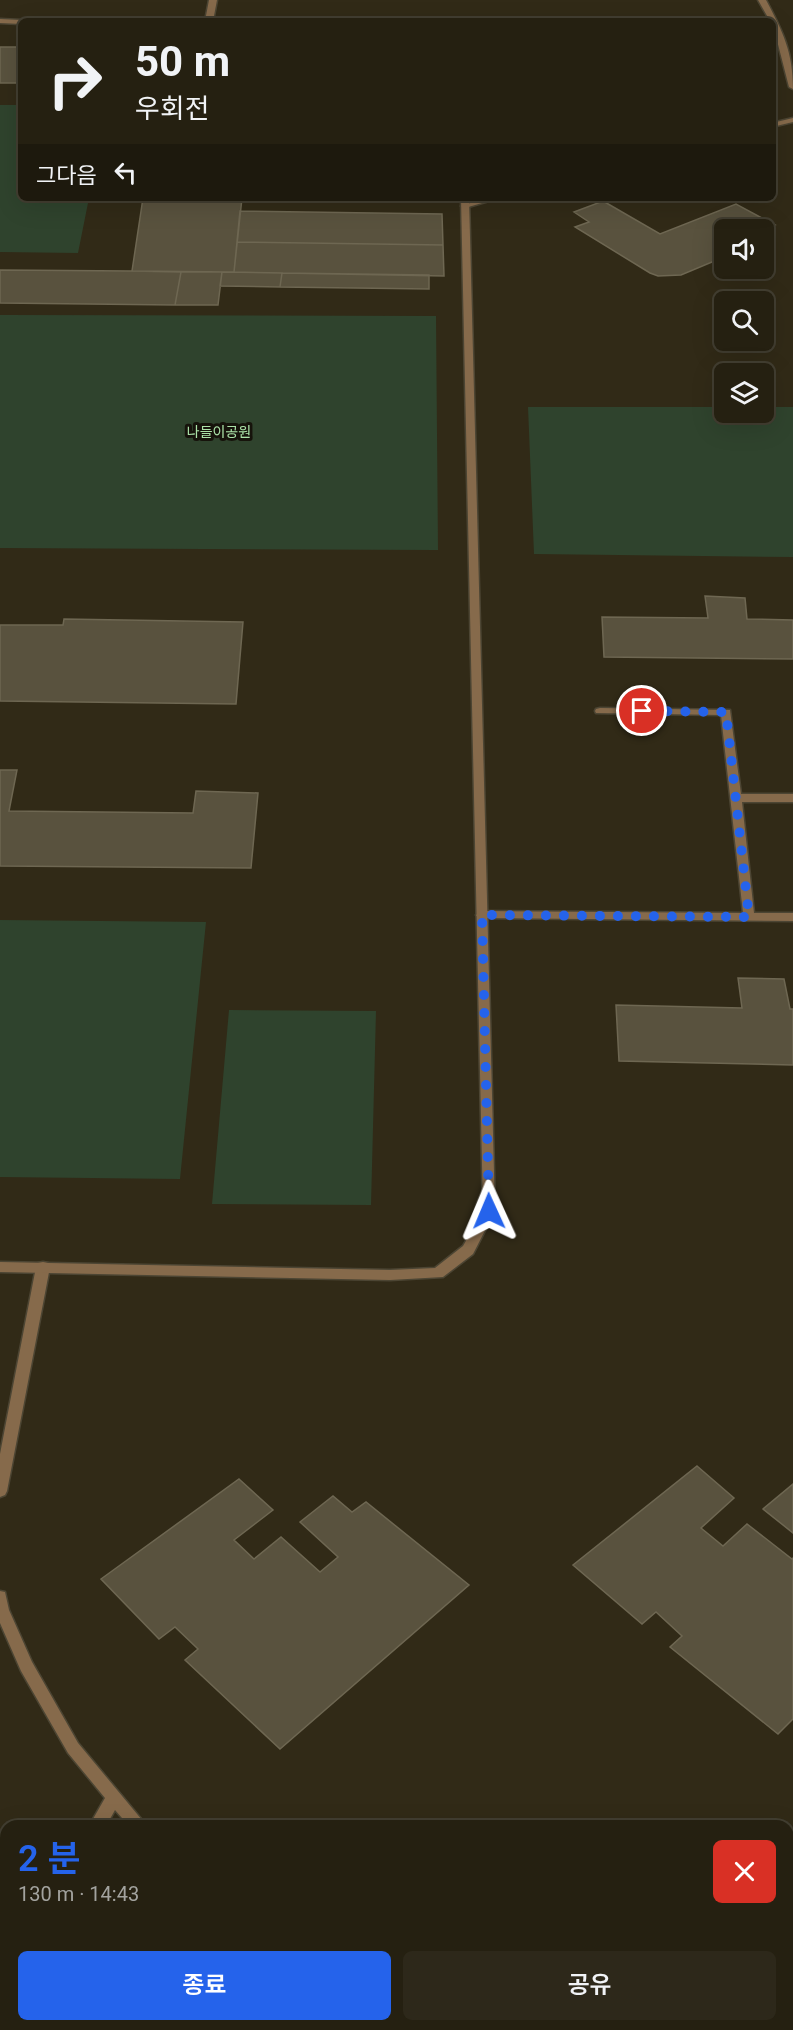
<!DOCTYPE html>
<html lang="ko">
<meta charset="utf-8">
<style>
:root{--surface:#252011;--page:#2d281a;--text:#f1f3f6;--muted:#a3a39f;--line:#423e31;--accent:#2563eb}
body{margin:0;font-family:Roboto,"Noto Sans KR",sans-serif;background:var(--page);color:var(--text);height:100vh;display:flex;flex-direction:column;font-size:22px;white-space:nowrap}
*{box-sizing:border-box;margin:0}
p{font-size:20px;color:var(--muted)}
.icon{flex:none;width:33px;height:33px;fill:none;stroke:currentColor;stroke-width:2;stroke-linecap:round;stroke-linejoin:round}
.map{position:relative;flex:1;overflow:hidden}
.panel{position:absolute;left:0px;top:1820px;width:794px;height:212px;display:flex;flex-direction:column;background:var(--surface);border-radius:18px 18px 0 0;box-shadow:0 6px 24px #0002,0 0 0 2px var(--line)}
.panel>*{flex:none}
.guide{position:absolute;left:18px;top:18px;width:758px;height:183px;border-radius:9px;box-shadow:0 6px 24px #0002,0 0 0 2px var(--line);background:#252011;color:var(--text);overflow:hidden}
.tools{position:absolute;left:714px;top:219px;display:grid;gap:12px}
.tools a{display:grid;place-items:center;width:60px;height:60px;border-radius:9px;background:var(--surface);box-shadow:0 6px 24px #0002,0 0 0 2px var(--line);font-size:30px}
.pin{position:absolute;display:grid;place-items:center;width:51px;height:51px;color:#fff;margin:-26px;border:3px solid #fff;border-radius:50%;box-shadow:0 2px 6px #0007}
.me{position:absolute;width:66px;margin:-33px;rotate:359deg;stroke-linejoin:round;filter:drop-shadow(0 0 4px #0008)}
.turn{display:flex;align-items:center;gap:21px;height:126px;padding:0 18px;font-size:27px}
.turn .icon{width:78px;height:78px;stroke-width:2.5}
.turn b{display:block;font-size:42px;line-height:51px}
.then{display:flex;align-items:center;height:57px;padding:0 18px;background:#0003;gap:12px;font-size:22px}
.round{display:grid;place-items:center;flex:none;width:63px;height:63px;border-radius:9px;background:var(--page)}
.head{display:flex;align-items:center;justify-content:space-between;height:102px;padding:0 18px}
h1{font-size:36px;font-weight:600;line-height:45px;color:var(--accent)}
.action{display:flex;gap:12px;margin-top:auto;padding:12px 18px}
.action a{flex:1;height:69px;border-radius:9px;background:var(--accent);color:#fff;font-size:24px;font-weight:600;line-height:69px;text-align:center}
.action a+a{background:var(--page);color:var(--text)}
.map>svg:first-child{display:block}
</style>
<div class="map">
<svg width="793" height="2030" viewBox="0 0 793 2030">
<rect width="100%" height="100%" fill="#312a17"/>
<!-- green -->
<path fill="#2f432d" d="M0,105H21V198H89L78,253L0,252Z
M0,315L436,316L438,550L0,548Z
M528,407H724V412H764V407H793V557L534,554Z
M0,920L206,922L180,1179L0,1177Z
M229,1010L376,1011L371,1205L212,1204Z"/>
<!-- building -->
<path fill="#59523e" stroke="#6e6752" stroke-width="1.5" d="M0,47H21V83H0Z
M143,198H242L234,272L132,271Z
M603,201L660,234L736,204L775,225L762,230H724V257L681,275L658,276L650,273L575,227L589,222L574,212Z
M240,211L442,214L443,245L237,242Z
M237,242L443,245L444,276L234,272Z
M0,270L132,271L181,272L175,305L0,303Z
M181,272H222L218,305H175Z
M222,272L282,273L280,287L220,286Z
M282,273L429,275V289L280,287Z
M705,596L745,598L747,619L793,620V659L604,657L602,617L708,618Z
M64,619L243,622L236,704L0,701V625H63Z
M0,770H17L9,811L193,813L196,791L258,793L251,868L0,866Z
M738,978L784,979L790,1009H793V1065L619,1061L616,1005L742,1008Z
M697,1466L734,1498L701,1528L723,1546L747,1524L792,1559L793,1558V1719L778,1734L670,1647L682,1636L656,1612L642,1624L573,1565Z
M239,1479L273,1510L234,1540L254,1559L281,1537L320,1572L338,1557L300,1522L333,1496L352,1512L366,1502L469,1585L280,1749L185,1660L198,1649L175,1627L159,1639L101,1579Z
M793,1484V1533L763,1509Z"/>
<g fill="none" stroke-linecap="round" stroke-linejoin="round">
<defs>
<path id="lane" d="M209,0H217L213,21H205Z
M758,0H766C783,32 793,52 793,89L789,87L772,21H770Z
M793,118V122L772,127V123Z
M486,198H499L465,208L461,206Z
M600,708L730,710L741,794H793V802H742L754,913H793V921L478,918L476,915L482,911L743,913L721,715L596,713L595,711L596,709Z
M43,1262L48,1263L50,1267L7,1491L5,1495L0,1497V1454L36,1267L38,1263Z
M0,1591L5,1592L9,1610L32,1662L78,1743L147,1826H129L115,1810L106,1826H89L105,1798L68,1753L21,1671L0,1623Z
M0,1885H6V1901H0Z
M788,1967H793V1983H788Z
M21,2025H42L40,2030H19Z"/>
<path id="street" d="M0,19L21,20L24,21H21V24L0,23Z
M461,198H469L495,1211L473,1254L443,1277L390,1280L0,1272V1262L390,1270L435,1268L463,1246L483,1211Z"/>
</defs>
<!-- lane casing -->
<use href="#lane" stroke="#4c4533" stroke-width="3"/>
<!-- street casing -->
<use href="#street" stroke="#4c4533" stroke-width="3"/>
<!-- lane -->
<use href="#lane" fill="#866a4b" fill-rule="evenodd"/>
<!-- street -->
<use href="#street" fill="#866a4b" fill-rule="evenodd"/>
</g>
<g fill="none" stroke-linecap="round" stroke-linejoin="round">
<!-- route -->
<path stroke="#2563eb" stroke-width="10" stroke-dasharray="0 18" d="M489,1211L482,915L749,917L726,712L642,711"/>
</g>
<g text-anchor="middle" stroke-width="6" stroke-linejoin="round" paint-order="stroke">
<!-- far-park labels -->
<g font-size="14" fill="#abe2a8" stroke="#16130b">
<text x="219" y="437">나들이공원</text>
</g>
</g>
</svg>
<div class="tools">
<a><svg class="icon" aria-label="sound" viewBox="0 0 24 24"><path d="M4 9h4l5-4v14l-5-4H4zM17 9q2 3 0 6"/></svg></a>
<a><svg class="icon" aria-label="search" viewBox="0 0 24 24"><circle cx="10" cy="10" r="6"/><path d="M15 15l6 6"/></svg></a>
<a><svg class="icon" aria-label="layers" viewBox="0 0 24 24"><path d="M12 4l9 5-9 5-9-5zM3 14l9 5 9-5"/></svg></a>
</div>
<div class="pin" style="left:642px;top:711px;background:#d93025"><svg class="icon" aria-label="arrive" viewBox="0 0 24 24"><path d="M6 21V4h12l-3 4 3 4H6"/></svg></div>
<svg class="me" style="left:489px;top:1211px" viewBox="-20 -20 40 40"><path d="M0-17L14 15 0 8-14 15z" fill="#2563eb" stroke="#fff" stroke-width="4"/></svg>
<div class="guide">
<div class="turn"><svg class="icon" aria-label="right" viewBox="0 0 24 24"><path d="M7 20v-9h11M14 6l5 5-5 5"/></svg><div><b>50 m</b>우회전</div></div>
<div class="then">그다음<svg class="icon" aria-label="left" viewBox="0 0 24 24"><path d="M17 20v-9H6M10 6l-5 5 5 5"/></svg></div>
</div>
<section class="panel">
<div class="head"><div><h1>2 분</h1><p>130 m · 14:43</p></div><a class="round" style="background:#d93025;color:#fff"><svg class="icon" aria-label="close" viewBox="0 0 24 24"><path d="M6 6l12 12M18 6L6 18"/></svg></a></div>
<div class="action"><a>종료</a><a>공유</a></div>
</section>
</div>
